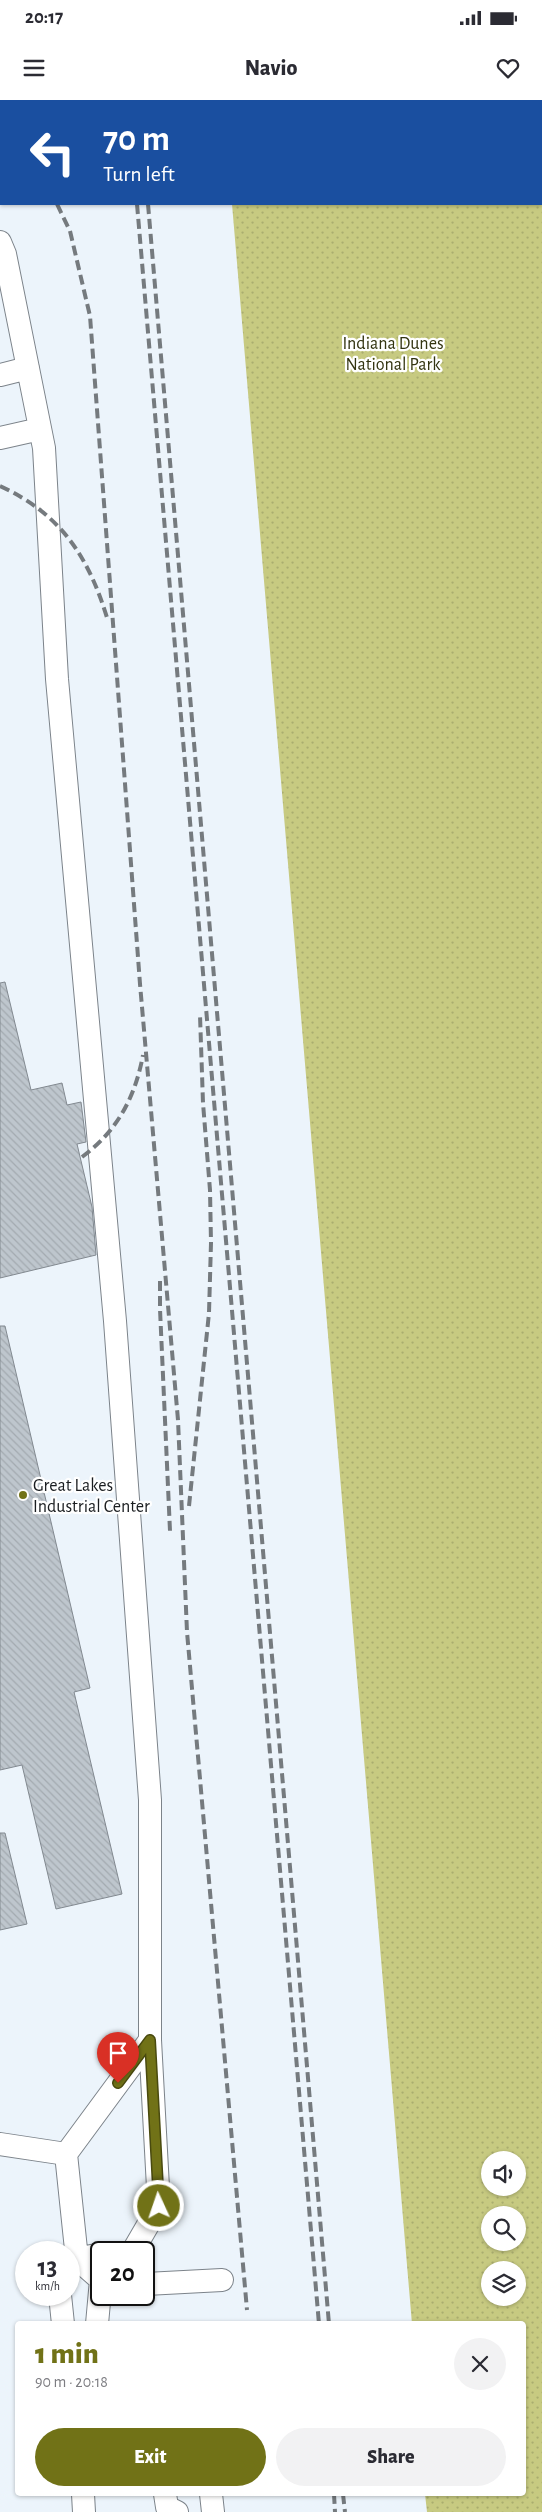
<!DOCTYPE html>
<meta charset="utf-8">
<style>
:root{--surface:#fff;--page:#f2f2f3;--text:#2b2b33;--muted:#7c7c81;--accent:#717217}
body{margin:0;font-family:"Alegreya Sans",sans-serif;background:var(--page);color:var(--text);height:100vh;display:flex;flex-direction:column;font-size:19px;white-space:nowrap}
*{box-sizing:border-box;margin:0}
p{font-size:16px;color:var(--muted)}
.icon{flex:none;width:28px;height:28px;fill:none;stroke:currentColor;stroke-width:2;stroke-linecap:round;stroke-linejoin:round}
.map{position:relative;flex:1;overflow:hidden}
.drawer{position:absolute;left:15px;top:2221px;width:511px;height:175px;display:flex;flex-direction:column;background:var(--surface);border-radius:5px;box-shadow:0 1px 4px #0004}
.drawer>*{flex:none}
.top-card{position:absolute;left:0px;top:0px;width:542px;height:105px;box-shadow:0 1px 4px #0004;background:#1a4fa0;color:#fff;overflow:hidden}
.controls{position:absolute;left:481px;top:2051px;display:grid;gap:10px}
.controls a{display:grid;place-items:center;width:45px;height:45px;border-radius:50%;background:var(--surface);box-shadow:0 1px 4px #0004;font-size:25px}
.speed{position:absolute;left:15px;top:2141px;display:flex;gap:10px;font-size:25px;font-weight:700;text-align:center}
.speed>*{display:grid;place-content:center;width:65px;height:65px;border-radius:50%;background:var(--surface);box-shadow:0 1px 4px #0004;line-height:1}
.speed small{font-size:12px;font-weight:400}
.speed .limit{border:2px solid #111;border-radius:8px;background:#fff;color:#111}
.pin{position:absolute;display:grid;place-items:center;width:42px;height:42px;color:#fff;margin:-51px -21px;border-radius:50% 50% 50% 0;rotate:-45deg;box-shadow:0 0 5px #0007}
.pin .icon{rotate:45deg}
.me{position:absolute;width:55px;margin:-28px;rotate:357deg;stroke-linejoin:round;filter:drop-shadow(0 0 4px #0008)}
.turn{display:flex;align-items:center;gap:18px;height:105px;padding:0 20px;font-size:22px}
.turn .icon{width:65px;height:65px;stroke-width:2.5}
.turn b{display:block;font-size:35px;line-height:42px}
.round{display:grid;place-items:center;flex:none;width:52px;height:52px;border-radius:26px;background:var(--page)}
.head{display:flex;align-items:center;justify-content:space-between;height:85px;padding:0 20px}
h1{font-size:30px;font-weight:800;line-height:38px;color:var(--accent)}
.button{display:flex;gap:10px;margin-top:auto;padding:10px 20px}
.button a{flex:1;height:58px;border-radius:30px;background:var(--accent);color:#fff;font-size:20px;font-weight:800;line-height:58px;text-align:center}
.button a+a{background:var(--page);color:var(--text)}
.status{display:flex;justify-content:space-between;align-items:center;height:35px;padding:0 25px;background:var(--surface);direction:ltr}
.status svg{height:14px;fill:currentColor}
header{display:flex;justify-content:space-between;align-items:center;height:65px;padding:0 20px;background:var(--surface);font-size:22px;font-weight:800}
.map>svg:first-child{display:block}
</style>
<div class="status"><b>20:17</b><svg viewBox="0 0 49 12"><path d="M0 12V9h3v3zM5 12V6h3v6zM10 12V3h3v9zM15 12V0h3v12zM26 1h20v11H26zM47 4h2v5h-2z"/></svg></div>
<header><svg class="icon" aria-label="menu" viewBox="0 0 24 24"><path d="M4 6h16M4 12h16M4 18h16"/></svg>Navio<svg class="icon" aria-label="heart" viewBox="0 0 24 24"><path d="M12 20l-8-8c-3-5 5-10 8-4 3-6 11-1 8 4z"/></svg></header>
<div class="map">
<svg width="542" height="2412" viewBox="0 0 542 2412">
<defs>
<pattern id="park-dots" width="8" height="8" patternUnits="userSpaceOnUse" patternTransform="scale(1.25)"><rect width="8" height="8" fill="#c7ca81"/><path d="M2 2h.1M6 6h.1" fill="none" stroke="#aaad6f" stroke-width="1.8" stroke-linecap="round"/></pattern>
<pattern id="building-back-hatch" width="6" height="6" patternUnits="userSpaceOnUse" patternTransform="scale(1.25)"><rect width="6" height="6" fill="#bec6cd"/><path d="M-1 5l2 2M0 0l6 6M5-1l2 2" fill="none" stroke="#a3aab0"/></pattern>
</defs>
<rect width="100%" height="100%" fill="#ecf4fb"/>
<!-- park -->
<path fill="url(#park-dots)" fill-rule="evenodd" d="M224,0H542V2412H427L425,2394H524V2224H412L232,104H541V1ZM490,2060H518V2088H490ZM490,2115H518V2142H490ZM490,2170H518V2198H490Z"/>
<!-- building -->
<path fill="url(#building-back-hatch)" stroke="#828990" d="M5,882L31,990L62,983L67,1005L81,1002L86,1042L77,1044L92,1107L96,1155L0,1178V883Z
M0,1226H5L90,1588L74,1592L122,1794L56,1809L22,1665L0,1670Z
M0,1733H5L27,1824L0,1830Z"/>
<g fill="none" stroke-linecap="round" stroke-linejoin="round">
<defs>
<path id="minor" d="M0,142L5,154L44,348L57,579L115,1221L150,1700V1940L66,2054L77,2159L101,2180L97,2224
M0,275L28,268
M0,338L40,329
M0,2044L66,2054
M134,2149L159,2106L150,1940
M71,2166L77,2159L101,2154
M144,2177L146,2184L222,2180
M60,2195L63,2224
M83,2394L84,2412
M165,2394L167,2407L177,2412
M211,2394L213,2412"/>
</defs>
<!-- minor casing -->
<use href="#minor" stroke="#7c838a" stroke-width="24"/>
<!-- minor -->
<use href="#minor" stroke="#fff" stroke-width="22"/>
<!-- rail -->
<path stroke="#757a7e" stroke-width="4" stroke-dasharray="10 5" stroke-linecap="butt" d="M129,0V1
M139,0V1
M0,20L1,21
M57,104L70,131L90,216L140,884L178,1320L187,1532L247,2210
M137,104L319,2224
M148,104L329,2224
M0,386C61,414 89,457 108,521
M82,1057C117,1031 135,998 143,955
M160,1181V1209L170,1431
M189,1406L209,1213L211,1143L210,1090L203,1003L200,915
M334,2394L335,2412
M343,2394L345,2412"/>
</g>
<g fill="none" stroke-linecap="round" stroke-linejoin="round">
<defs>
<path id="route" d="M118,1983L150,1940L159,2106"/>
</defs>
<!-- route casing -->
<use href="#route" stroke="#494a0f" stroke-width="12"/>
<!-- route -->
<use href="#route" stroke="#717217" stroke-width="9"/>
</g>
<!-- markers -->
<circle fill="#717217" stroke="#fff" stroke-width="2" cx="23" cy="1395" r="5"/>
<g text-anchor="middle" stroke-width="4.5" stroke-linejoin="round" paint-order="stroke">
<!-- park labels -->
<g font-size="18" fill="#333411" stroke="#fff">
<text x="393" y="249">Indiana Dunes<tspan x="393" dy="21">National Park</tspan></text>
</g>
<!-- poi labels -->
<g font-size="18" fill="#1a1d20" stroke="#fff" text-anchor="start">
<text x="33" y="1391">Great Lakes<tspan x="33" dy="21">Industrial Center</tspan></text>
</g>
</g>
</svg>
<div class="controls">
<a><svg class="icon" aria-label="sound" viewBox="0 0 24 24"><path d="M4 9h4l5-4v14l-5-4H4zM17 9q2 3 0 6"/></svg></a>
<a><svg class="icon" aria-label="search" viewBox="0 0 24 24"><circle cx="10" cy="10" r="6"/><path d="M15 15l6 6"/></svg></a>
<a><svg class="icon" aria-label="layers" viewBox="0 0 24 24"><path d="M12 4l9 5-9 5-9-5zM3 14l9 5 9-5"/></svg></a>
</div>
<div class="speed"><div>13<small>km/h</small></div><div class="limit">20</div></div>
<div class="pin" style="left:118px;top:1983px;background:#d93025"><svg class="icon" aria-label="arrive" viewBox="0 0 24 24"><path d="M6 21V4h12l-3 4 3 4H6"/></svg></div>
<svg class="me" style="left:159px;top:2106px" viewBox="-20 -20 40 40"><circle r="17" fill="#717217" stroke="#fff" stroke-width="3"/><path d="M0-11L8 9 0 5-8 9z" fill="#fff"/></svg>
<div class="top-card">
<div class="turn"><svg class="icon" aria-label="left" viewBox="0 0 24 24"><path d="M17 20v-9H6M10 6l-5 5 5 5"/></svg><div><b>70 m</b>Turn left</div></div>
</div>
<section class="drawer">
<div class="head"><div><h1>1 min</h1><p>90 m · 20:18</p></div><a class="round"><svg class="icon" aria-label="close" viewBox="0 0 24 24"><path d="M6 6l12 12M18 6L6 18"/></svg></a></div>
<div class="button"><a>Exit</a><a>Share</a></div>
</section>
</div>
